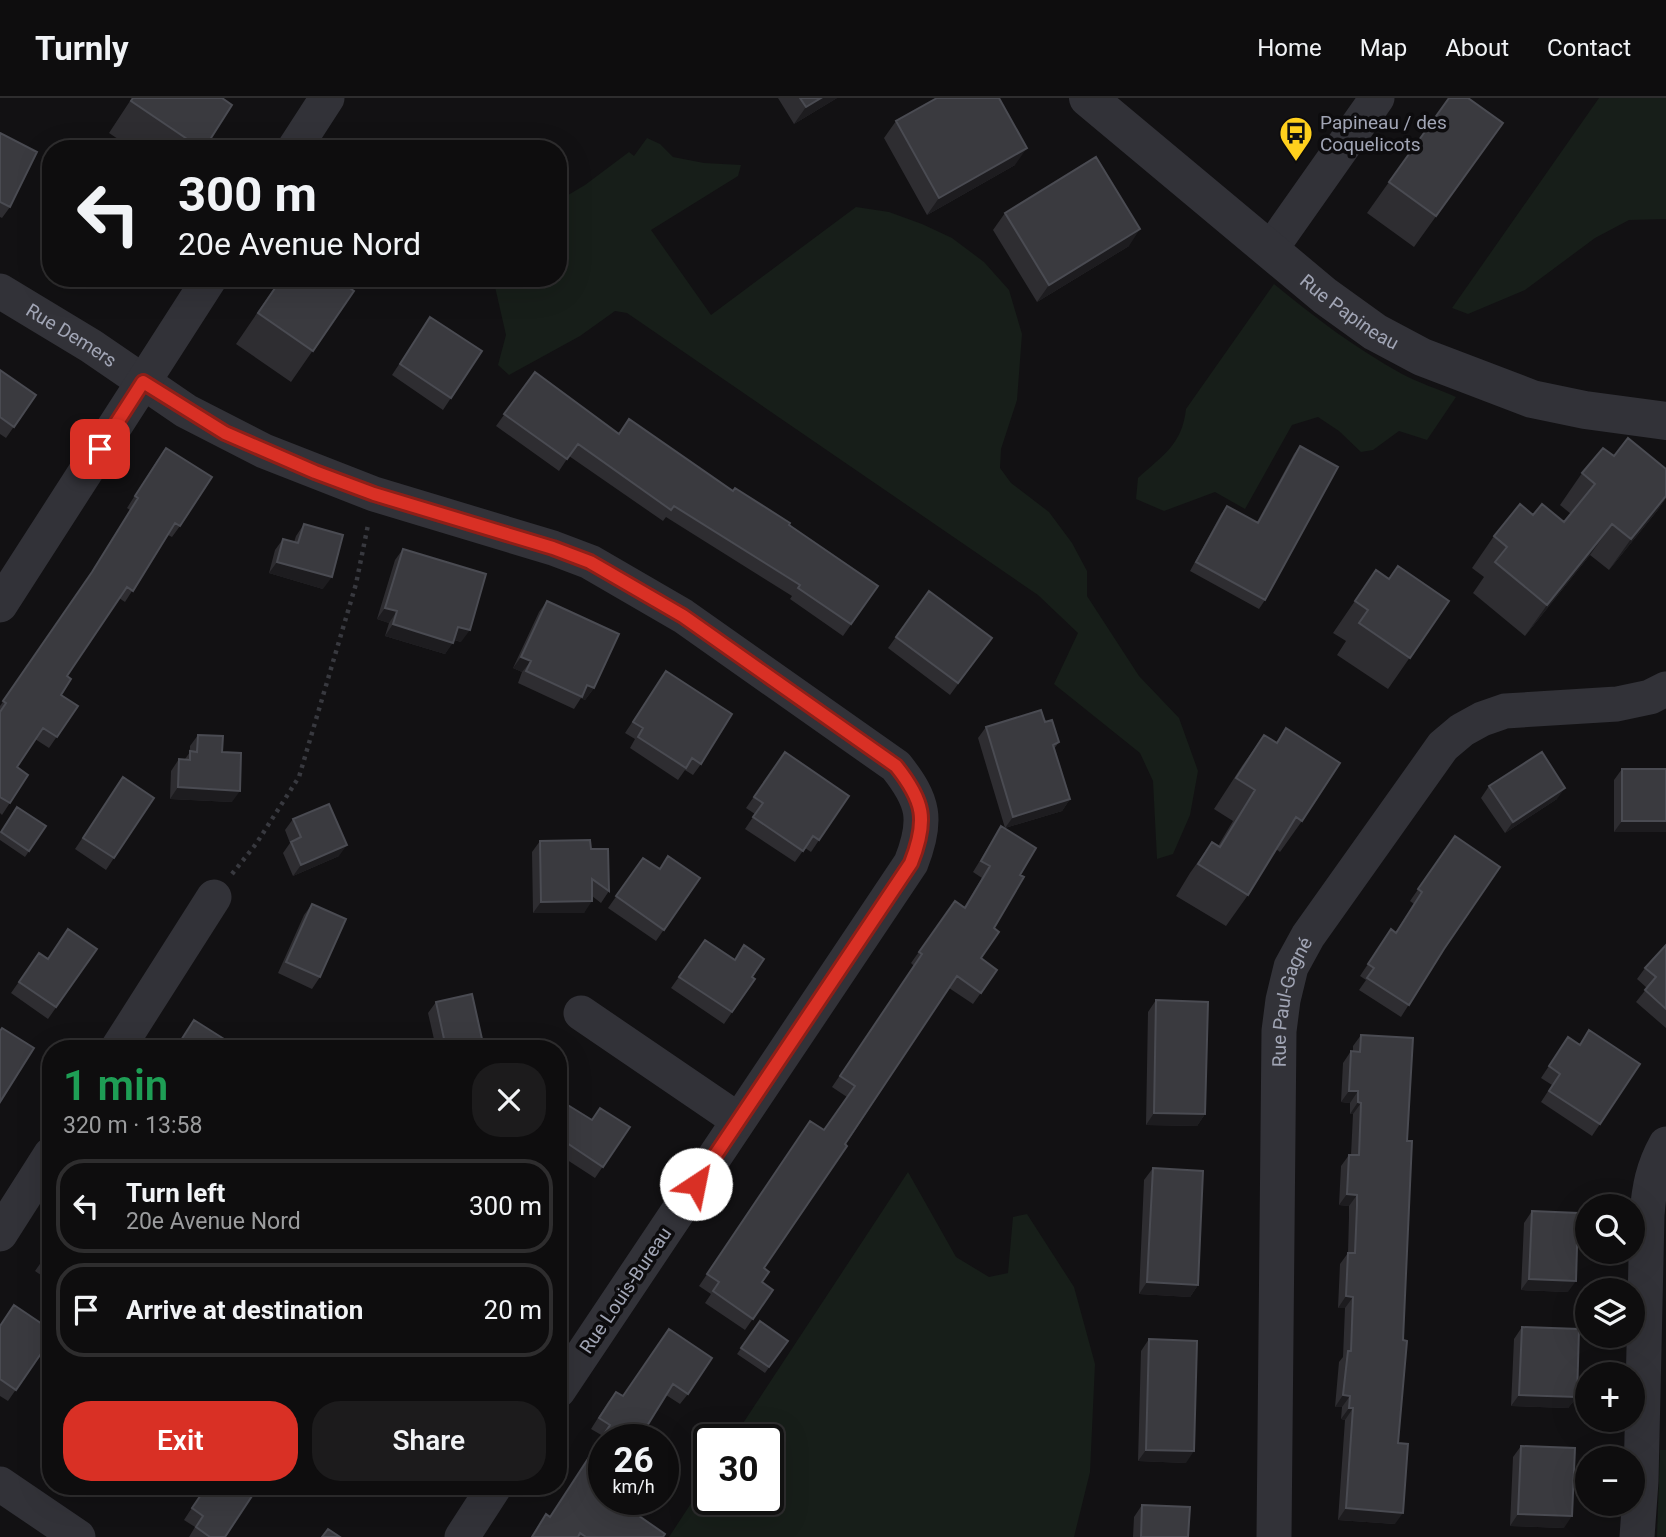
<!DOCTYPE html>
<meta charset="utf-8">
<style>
:root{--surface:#0e0d0e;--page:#1c1b1c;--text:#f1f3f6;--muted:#9b9c9e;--line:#2e2d2e;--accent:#d93025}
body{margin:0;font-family:Roboto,sans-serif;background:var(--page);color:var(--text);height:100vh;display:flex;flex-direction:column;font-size:26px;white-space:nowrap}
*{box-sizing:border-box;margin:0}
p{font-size:23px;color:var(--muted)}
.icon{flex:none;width:38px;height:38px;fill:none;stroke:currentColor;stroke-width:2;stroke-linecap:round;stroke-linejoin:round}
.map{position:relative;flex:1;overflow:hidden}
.details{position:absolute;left:42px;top:942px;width:525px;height:455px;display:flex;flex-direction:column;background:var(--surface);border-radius:28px;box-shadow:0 7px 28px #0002,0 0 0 2px var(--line)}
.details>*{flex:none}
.hud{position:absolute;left:42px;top:42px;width:525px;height:147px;border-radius:28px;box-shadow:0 7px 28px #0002,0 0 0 2px var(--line);background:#0e0d0e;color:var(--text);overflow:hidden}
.buttons{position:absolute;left:1575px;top:1096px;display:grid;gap:14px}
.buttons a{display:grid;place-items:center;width:70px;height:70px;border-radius:50%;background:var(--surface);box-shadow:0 7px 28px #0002,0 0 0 2px var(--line);font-size:35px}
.speed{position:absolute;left:588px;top:1326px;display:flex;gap:14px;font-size:35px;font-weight:700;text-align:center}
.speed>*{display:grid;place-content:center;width:91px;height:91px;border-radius:50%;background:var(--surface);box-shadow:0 7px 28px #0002,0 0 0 2px var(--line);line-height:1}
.speed small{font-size:18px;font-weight:400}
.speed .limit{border:4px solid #111;border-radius:10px;background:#fff;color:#111}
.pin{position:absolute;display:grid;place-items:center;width:60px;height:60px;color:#fff;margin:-30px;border-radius:14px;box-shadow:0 4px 10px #0006}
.me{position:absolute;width:77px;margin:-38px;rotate:34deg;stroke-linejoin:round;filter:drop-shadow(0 0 5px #0008)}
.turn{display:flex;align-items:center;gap:24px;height:147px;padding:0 21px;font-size:32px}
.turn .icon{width:91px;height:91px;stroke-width:2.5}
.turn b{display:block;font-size:49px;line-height:60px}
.round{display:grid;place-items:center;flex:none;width:74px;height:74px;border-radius:28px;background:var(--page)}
.headline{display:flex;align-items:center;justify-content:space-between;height:119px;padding:0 21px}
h1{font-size:42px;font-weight:600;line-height:52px;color:#1e9e55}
.cta{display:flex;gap:14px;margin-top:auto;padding:14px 21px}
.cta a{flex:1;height:80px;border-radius:28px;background:var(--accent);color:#fff;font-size:28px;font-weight:600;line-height:80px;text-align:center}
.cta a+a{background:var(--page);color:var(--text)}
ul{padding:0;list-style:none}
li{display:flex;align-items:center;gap:21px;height:94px;margin:0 14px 10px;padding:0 7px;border:4px solid var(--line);border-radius:28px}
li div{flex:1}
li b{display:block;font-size:26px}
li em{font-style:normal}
header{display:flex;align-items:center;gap:42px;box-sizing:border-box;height:98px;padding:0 35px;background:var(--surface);border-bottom:2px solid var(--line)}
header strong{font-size:33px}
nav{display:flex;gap:38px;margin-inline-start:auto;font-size:24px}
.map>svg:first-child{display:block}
</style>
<header>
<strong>Turnly</strong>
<nav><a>Home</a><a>Map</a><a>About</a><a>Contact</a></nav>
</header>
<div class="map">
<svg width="1666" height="1439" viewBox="0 0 1666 1439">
<rect width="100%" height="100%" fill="#121113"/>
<!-- green -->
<path fill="#171e19" d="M1599,0H1666V121L1629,122L1595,140L1525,192L1468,216L1452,210Z
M647,40L660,46L673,59L704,65L741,67L738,78L651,132L711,217L856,109L889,114L922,126L952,140L984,164L1009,192L1022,236L1017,302L1001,351L1000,370L1011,385L1049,414L1072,445L1087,473V498L1139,578L1179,620L1198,673L1190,717L1173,756L1157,761L1153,683L1140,655L1054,586L1078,535L1038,497L627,215L615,213L580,238L509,277L498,267L506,237L493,180H558V103L585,87L629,54L634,58Z
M1274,186C1314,219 1355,250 1402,276C1419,285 1438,291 1456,299L1427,342L1399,333L1373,352L1361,354L1339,333L1318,319L1292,327L1245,411L1215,394L1164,413L1136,401L1138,380C1163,357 1182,347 1186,311Z
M908,1074L956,1159L989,1179L1008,1175L1013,1119L1027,1116L1074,1189L1095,1266L1090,1374L1074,1439H669L709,1378V1402H768V1342H732Z
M1660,1352H1666V1439H1657Z"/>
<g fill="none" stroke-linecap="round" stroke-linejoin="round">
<!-- path -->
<path stroke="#38393f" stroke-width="4.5" stroke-dasharray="3.5 5" stroke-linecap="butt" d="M232,776L256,746L299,679L356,486L368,427"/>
<!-- minor -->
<g stroke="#323238" stroke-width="35">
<path d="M294,51L327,0"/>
<path d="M1270,152L1377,0"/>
<path id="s1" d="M0,193L91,248L186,313L264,353L374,396L553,450L590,464L683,518L896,668C924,703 928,722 911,765L558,1293"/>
<path d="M0,507L210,180"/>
<path d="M581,915L738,1022"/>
<path d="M118,950L214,799"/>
<path d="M0,1136L51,1056"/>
<path d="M0,1386L78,1439"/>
<path d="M462,1439L495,1388"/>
<path id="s2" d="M1274,1439L1279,933L1283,902L1291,869L1308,838L1443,648L1462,632L1482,621L1505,613L1617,606L1650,599L1666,591"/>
<path d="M1637,1439L1641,1383L1647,1117C1649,1090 1653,1069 1666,1046"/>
</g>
<!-- tertiary -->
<path stroke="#323238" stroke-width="38" id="s3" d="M1088,0L1325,198L1375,234L1422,259L1532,301L1585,312L1666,323"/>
</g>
<!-- wall -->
<path fill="#2e2d31" d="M132,0H222L204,51H133L109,35Z
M778,0H837L794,26Z
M896,23L1015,67L927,117L884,40Z
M1503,25L1414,149L1367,115L1389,84Z
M0,35L10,109L2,120L0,119Z
M1005,115L1129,148L1037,204L993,132Z
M281,180L354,193L291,284L236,246Z
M430,219L482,253L443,312L392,277Z
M0,272L36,297L6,340L0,336Z
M535,274L619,336L733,393L789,427L878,488L843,538L790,501L792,498L666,419L663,423L569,358L559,373L496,328Z
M1300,348L1265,502L1259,511L1190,473L1221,416L1227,408L1257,424L1294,356Z
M1614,358L1666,371V400L1657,413L1609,472L1590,457L1525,538L1473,495L1484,479L1472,470L1494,438L1533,417L1564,424L1571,416L1560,407L1582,375Z
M158,361L180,428L172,439L168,437L125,504L119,500L67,578L61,597L78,608L49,650L35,641L17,669L28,677L2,717L0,715V608L84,486L130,412L127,410Z
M304,426L323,491L269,475L275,452L283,441L294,444L296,438Z
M403,451L461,544L454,542L445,556L385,538L389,525L377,521L395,462Z
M1376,472L1389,481L1449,503L1388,591L1337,557L1346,543L1333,535Z
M929,493L992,540L950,597L888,550Z
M547,503L594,590L585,602L581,600L574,611L518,585L522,574L513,570L539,514Z
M666,573L701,666L693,677L685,672L678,682L630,650L635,641L625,635Z
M1045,624L1059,644L1054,651L1070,701L1062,713L1005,730L978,640L986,629Z
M1286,630L1302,723L1280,754L1276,751L1248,797L1226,828L1176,798L1190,775L1212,744L1218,748L1233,723L1214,711L1242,668L1264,637L1276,645Z
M198,637L222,654L232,704L170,701L171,673L179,661H185L190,654V648Z
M785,654L849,698L811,754L805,750L795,764L745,731L755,716L746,710Z
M1622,671H1666V734H1614V682Z
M1489,688L1557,701L1505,735L1481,700Z
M115,691L154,700L106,772L75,751Z
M17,709L46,728L25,759L0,742V735Z
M293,721L339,758L293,778L283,755L290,745L285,732Z
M1001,728L1020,777L994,830L981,860L997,872L973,906L949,890L764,1170L762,1184L773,1192L745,1232L705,1205L711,1196L699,1188L810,1023L824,1032L847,999L832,989L914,868L911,865L955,803L964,809L982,780L973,774Z
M1455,738L1444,851L1401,919L1359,892L1366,882L1360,878L1391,831L1395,835L1414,806L1410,803Z
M540,743L591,751L609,793L601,805L592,798L584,815H533L532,754Z
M643,760L660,771L700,780L656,843L608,810Z
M312,806L320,879L312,891L278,875L304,817Z
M705,842L755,881L724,926L671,890Z
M1666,847V930L1636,904L1647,890L1637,881L1645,870Z
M97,851L48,921L11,895L39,855L47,861Z
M1156,902L1205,1016L1197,1028L1146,1027L1148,914Z
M436,904L484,950H436L428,915Z
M1361,937L1407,1043L1395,1426L1338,1422L1345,1322L1341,1321L1342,1309H1335L1339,1264L1343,1259L1345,1210H1338L1340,1166L1348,1155L1349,1119V1108L1339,1107L1341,1068L1349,1057H1351L1353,1016H1350V1005L1341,1004L1343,965L1351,953H1353V948Z
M1579,947L1640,966L1592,1038L1541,1004L1552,987L1541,980L1560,951Z
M558,1001L592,1022L630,1029L595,1080L558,1056Z
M1153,1070L1198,1187L1190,1199L1139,1196L1144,1082Z
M1532,1113L1568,1194L1521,1192L1524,1125Z
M51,1150V1184L35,1173Z
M760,1223L788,1243L765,1275L737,1256Z
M0,1228L51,1241L8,1303L0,1298Z
M1522,1229L1577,1299L1568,1310L1511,1308L1514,1241Z
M669,1231L688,1296L680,1306L666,1297L604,1342V1402L663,1439H531L546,1416L550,1419L603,1338L591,1331L608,1304L616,1294L623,1298Z
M1149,1241L1186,1365L1138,1363L1141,1253Z
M1521,1348L1564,1430L1510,1428L1513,1359Z
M206,1388L225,1439H189L195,1429L184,1422Z
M1142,1407L1188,1439H1133L1134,1419Z"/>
<!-- shaded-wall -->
<path fill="#1d1c1f" d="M821,0H837L794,26L806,9Z
M1027,50L1015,67L927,117L939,100Z
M1140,131L1129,148L1037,204L1049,187Z
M1666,398V400L1657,413L1609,472L1631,441Z
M1612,426L1590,457L1525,538L1547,507Z
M277,464L332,479L323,491L269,475Z
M385,510L397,513L389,525L377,521Z
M393,526L453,545L445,556L385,538Z
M458,529L470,532L461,544L450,540Z
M521,559L531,563L522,574L513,570Z
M587,587L594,590L585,602L581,600Z
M178,689L240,693L232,704L170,701Z
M1565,690L1557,701L1505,735L1513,724Z
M1070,701L1062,713L1005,730L1013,719Z
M1622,723H1666V734H1614Z
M347,747L339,758L293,778L301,767Z
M592,803L584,815H533L541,804Z
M1349,993H1358L1350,1005L1341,1004Z
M1358,1004L1361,1005L1353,1016H1350Z
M1154,1015L1205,1016L1197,1028L1146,1027Z
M1347,1096L1357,1097L1349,1108L1339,1107Z
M1529,1181L1576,1183L1568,1194L1521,1192Z
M1147,1184L1198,1187L1190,1199L1139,1196Z
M1346,1198L1353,1199L1345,1210H1338Z
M1343,1297L1350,1298L1342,1309H1335Z
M1519,1297L1577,1299L1568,1310L1511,1308Z
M1349,1310H1353L1345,1322L1341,1321Z
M1146,1352L1194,1353L1186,1365L1138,1363Z
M1346,1410L1403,1415L1395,1426L1338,1422Z
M1518,1416L1572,1418L1564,1430L1510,1428Z"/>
<!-- building -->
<path fill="#3a3a3f" stroke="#4a4b52" stroke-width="2" d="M133,0H222L232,7L204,51H202L131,3Z
M800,0H821L806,9Z
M937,0H999L1027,50L939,100L896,23Z
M1449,0H1468L1503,25L1436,118L1389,84Z
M0,35L37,54L10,109L0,104Z
M376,46L384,51H373Z
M1096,59L1140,131L1049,187L1005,115Z
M282,180H335L354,193L313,253L258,215Z
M430,219L482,253L451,300L400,266Z
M0,272L36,297L14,329L0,319Z
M535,274L619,336L629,321L733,393L735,390L790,425L789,427L878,488L851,526L798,490L800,487L674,408L671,412L578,346L567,361L504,316Z
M1628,340L1666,371V398L1631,441L1612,426L1547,507L1495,464L1507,449L1494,438L1520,406L1533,417L1542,406L1564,424L1595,386L1582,375L1603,350L1614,358Z
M1300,348L1338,369L1265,502L1196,464L1227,408L1258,425Z
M166,350L212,379L180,428L175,425L133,493L127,489L67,578L71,581L61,597L78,608L57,639L43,630L17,669L28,677L10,705L0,699V614L6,605L3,603L92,474L138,400L135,398Z
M304,426L343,437L332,479L277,464L283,441L298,445Z
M403,451L486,476L470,532L458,529L453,545L393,526L397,513L385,510Z
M1398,468L1449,503L1410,560L1359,525L1368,512L1355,503L1376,472L1389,481Z
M929,493L992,540L958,585L896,539Z
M547,503L619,536L594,590L587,587L582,599L526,573L531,563L521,559Z
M666,573L732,616L701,666L692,660L686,670L638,639L643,630L633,624Z
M1041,612L1045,624L1052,622L1059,644L1053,647L1070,701L1013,719L986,629Z
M1286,630L1340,665L1302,723L1296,719L1248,797L1198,766L1212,744L1220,749L1255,692L1236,680L1264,637L1277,645Z
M198,637L223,638L222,654L241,655L240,693L178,689L179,661L190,662V653L197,654Z
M785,654L849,698L819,742L813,738L803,753L753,719L763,705L754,699Z
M1542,654L1565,690L1513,724L1489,688Z
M1622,671H1666V723H1622Z
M123,679L154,700L114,760L83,740Z
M329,706L347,747L301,767L291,744L301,739L293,721Z
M17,709L46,728L29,753L1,734Z
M1001,728L1036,750L1020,777L1024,779L994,830L999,834L981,860L997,872L981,895L957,878L845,1046L847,1048L764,1170L769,1174L762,1184L773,1192L753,1221L713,1193L719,1184L707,1176L810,1023L824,1032L855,988L840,978L922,856L919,854L955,803L965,810L990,768L981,763Z
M1455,738L1500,769L1444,851L1409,907L1367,880L1374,870L1368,866L1391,831L1396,835L1422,794L1418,791Z
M590,742L591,751H608L609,793L592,781V803L541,804L540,743Z
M668,758L700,780L664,832L616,798L643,760L660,771Z
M312,806L346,821L320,879L286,864Z
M68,831L97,851L56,909L19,884L39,855L48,861Z
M705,842L735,862L744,847L764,861L752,879L755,881L732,914L679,879Z
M1666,847V911L1645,892L1656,879L1645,870Z
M472,896L484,950H446L436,904Z
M1156,902L1208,904L1205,1016L1154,1015Z
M194,922L232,946L230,950H176Z
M2,930L34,950L0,1004V933Z
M1589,932L1640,966L1600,1026L1549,993L1560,976L1549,968L1568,939L1580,947Z
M1361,937L1413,940L1407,1043H1412L1403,1242L1407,1243L1398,1345L1408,1346L1403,1415L1346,1410L1353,1310H1349L1350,1298L1343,1297L1348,1253H1351L1353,1199L1346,1198L1348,1155H1355L1357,1108V1097L1347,1096L1349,1057H1359L1361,1005L1358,1004V993H1349L1351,953L1360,954Z
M558,1001L592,1022L600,1010L630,1029L603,1069L558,1039Z
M1153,1070L1203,1073L1198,1187L1147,1184Z
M1532,1113L1578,1115L1576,1183L1529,1181Z
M51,1151V1167L43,1162Z
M14,1207L51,1232V1241L16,1292L0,1281V1228Z
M760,1223L788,1243L769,1269L741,1250Z
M1522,1229L1579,1231L1577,1299L1519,1297Z
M669,1231L712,1260L688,1296L673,1286L647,1328L667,1341L663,1346V1342H604V1402H616L665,1436L663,1439H586L580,1435L578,1439H532L546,1416L550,1419L610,1327L599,1320L616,1294L623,1298Z
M1149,1241L1197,1243L1194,1353L1146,1352Z
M1521,1348L1575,1350L1572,1418L1518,1416Z
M207,1388H236L252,1398L225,1439H210L196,1429L203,1418L192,1410Z
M1142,1407L1190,1409L1188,1439H1141Z
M328,1431L340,1439H322Z"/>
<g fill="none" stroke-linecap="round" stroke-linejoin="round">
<defs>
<path id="route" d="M100,351L143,284L225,335L315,374L374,396L553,450L590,464L683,518L896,668C924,703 928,722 911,765L696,1086"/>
</defs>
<!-- route casing -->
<use href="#route" stroke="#8d1f18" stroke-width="18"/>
<!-- route -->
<use href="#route" stroke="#d93025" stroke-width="12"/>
</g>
<!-- icons -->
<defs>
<symbol id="bus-pin" viewBox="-11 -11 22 30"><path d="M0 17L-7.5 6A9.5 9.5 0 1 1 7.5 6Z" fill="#ffd01d" stroke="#0d0c0e"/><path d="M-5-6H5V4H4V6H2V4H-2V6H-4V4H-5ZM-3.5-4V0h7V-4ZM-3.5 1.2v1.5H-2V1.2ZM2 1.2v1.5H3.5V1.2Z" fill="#111"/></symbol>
</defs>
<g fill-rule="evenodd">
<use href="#bus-pin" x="1277" y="16" width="38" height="52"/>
</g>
<g text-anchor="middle" stroke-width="7" stroke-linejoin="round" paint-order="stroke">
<!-- poi labels -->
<g font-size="19" fill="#a1a5b5" stroke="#0d0c0e" text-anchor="start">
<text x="1320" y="31">Papineau / des<tspan x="1320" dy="22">Coquelicots</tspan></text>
</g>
<!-- street labels -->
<g font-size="19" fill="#a1a5b5" stroke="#0d0c0e">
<text dy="7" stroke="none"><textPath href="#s3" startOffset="338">Rue Papineau</textPath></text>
<text dy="7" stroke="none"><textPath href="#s1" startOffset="84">Rue Demers</textPath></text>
<text dy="7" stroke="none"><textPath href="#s2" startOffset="537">Rue Paul-Gagné</textPath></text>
<text transform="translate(625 1192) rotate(-56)" y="7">Rue Louis-Bureau</text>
</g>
</g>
</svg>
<div class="buttons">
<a><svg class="icon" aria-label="search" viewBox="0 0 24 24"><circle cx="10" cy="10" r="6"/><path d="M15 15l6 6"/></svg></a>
<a><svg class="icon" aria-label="layers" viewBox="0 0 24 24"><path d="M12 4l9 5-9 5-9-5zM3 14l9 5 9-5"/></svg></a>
<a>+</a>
<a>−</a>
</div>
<div class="speed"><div>26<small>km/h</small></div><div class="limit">30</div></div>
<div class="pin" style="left:100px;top:351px;background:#d93025"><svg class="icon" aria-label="arrive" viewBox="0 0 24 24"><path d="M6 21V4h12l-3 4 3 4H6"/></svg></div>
<svg class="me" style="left:696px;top:1086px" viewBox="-20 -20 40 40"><circle r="19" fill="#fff"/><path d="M0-13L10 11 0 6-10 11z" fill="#d93025"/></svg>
<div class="hud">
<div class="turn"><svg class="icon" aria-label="left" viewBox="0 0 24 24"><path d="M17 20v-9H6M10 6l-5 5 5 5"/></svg><div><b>300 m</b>20e Avenue Nord</div></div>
</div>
<section class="details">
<div class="headline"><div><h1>1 min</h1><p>320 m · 13:58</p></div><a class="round"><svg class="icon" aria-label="close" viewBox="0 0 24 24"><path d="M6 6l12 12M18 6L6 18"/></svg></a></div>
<ul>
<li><svg class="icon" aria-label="left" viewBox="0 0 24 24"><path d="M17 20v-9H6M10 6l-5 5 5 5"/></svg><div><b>Turn left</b><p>20e Avenue Nord</p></div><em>300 m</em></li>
<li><svg class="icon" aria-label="arrive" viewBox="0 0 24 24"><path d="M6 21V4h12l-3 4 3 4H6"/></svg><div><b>Arrive at destination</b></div><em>20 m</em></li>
</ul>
<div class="cta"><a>Exit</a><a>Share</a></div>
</section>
</div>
